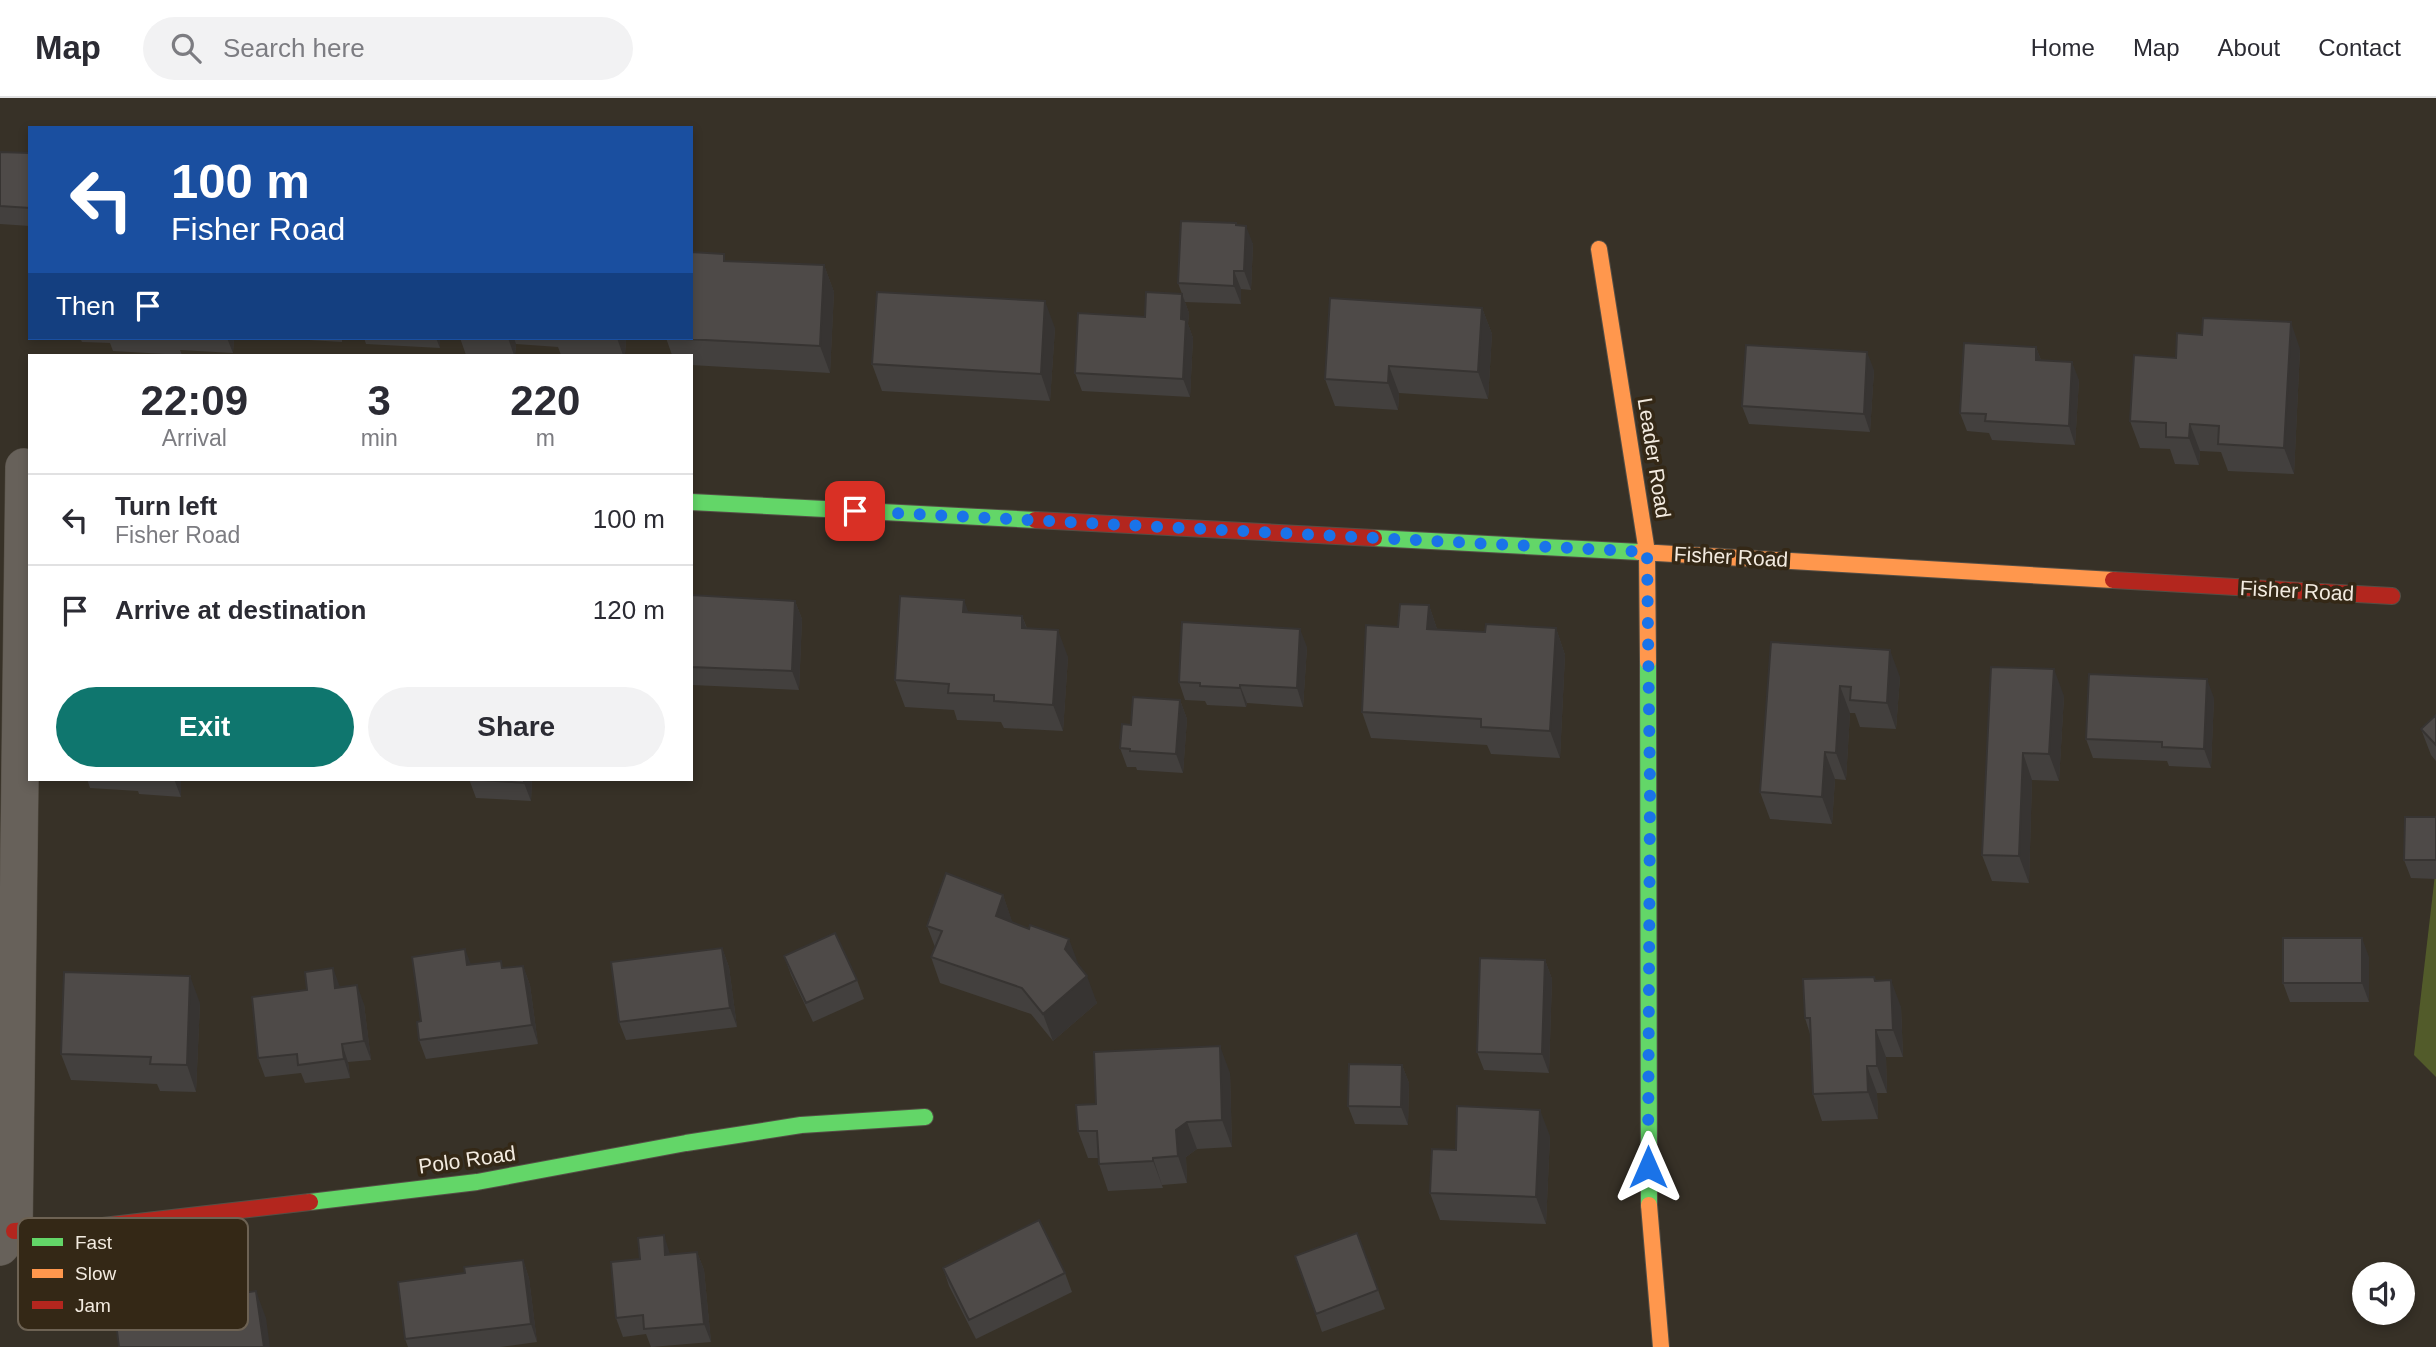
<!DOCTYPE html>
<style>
:root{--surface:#fff;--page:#f2f2f3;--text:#2b2b33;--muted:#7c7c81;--line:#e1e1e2;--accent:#0f766e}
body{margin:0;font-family:Helvetica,sans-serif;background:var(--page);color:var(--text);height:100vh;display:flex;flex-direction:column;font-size:26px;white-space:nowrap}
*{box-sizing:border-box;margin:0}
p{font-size:23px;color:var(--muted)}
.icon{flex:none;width:38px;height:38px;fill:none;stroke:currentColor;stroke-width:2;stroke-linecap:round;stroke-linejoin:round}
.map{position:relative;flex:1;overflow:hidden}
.sheet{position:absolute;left:28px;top:256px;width:665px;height:427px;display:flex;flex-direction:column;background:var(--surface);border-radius:0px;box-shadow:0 4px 10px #0003}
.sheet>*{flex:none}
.guide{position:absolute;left:28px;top:28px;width:665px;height:214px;border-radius:0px;box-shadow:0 4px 10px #0003;background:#1a4fa0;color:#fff;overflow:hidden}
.tools{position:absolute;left:2352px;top:1164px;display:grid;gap:14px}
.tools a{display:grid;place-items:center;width:63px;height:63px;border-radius:50%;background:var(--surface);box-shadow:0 4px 10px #0003;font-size:35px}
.pin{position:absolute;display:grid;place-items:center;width:60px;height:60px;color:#fff;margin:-30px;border-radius:14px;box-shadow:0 4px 10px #0006}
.me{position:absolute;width:77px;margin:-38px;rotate:0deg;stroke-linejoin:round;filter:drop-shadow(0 0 5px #0008)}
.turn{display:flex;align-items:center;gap:24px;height:147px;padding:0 28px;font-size:32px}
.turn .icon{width:91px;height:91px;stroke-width:2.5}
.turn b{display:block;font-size:49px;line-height:60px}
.then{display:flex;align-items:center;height:66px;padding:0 28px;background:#0003;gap:14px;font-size:26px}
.eta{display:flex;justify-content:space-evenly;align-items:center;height:119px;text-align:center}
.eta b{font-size:42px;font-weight:700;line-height:49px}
.cta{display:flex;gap:14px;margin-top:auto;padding:14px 28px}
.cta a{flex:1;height:80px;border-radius:42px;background:var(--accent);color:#fff;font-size:28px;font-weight:700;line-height:80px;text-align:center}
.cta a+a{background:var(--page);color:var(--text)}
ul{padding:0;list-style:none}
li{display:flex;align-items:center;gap:21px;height:91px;padding:0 28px;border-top:2px solid var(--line)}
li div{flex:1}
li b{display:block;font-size:26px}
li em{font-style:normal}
header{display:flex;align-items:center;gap:42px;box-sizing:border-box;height:98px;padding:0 35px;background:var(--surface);border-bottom:2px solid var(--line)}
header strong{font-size:33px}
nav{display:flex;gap:38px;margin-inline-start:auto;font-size:24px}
.search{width:490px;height:63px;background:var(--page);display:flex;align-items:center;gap:18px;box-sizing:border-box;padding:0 24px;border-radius:38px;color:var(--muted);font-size:26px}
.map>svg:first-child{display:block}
</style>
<header>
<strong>Map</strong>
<div class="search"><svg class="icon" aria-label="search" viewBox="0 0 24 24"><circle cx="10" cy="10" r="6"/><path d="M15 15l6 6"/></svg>Search here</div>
<nav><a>Home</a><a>Map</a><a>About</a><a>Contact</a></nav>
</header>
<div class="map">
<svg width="2436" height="1249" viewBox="0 0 2436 1249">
<rect width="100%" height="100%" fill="#373127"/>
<!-- green -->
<path fill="#525b2a" d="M2436,768V979L2414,957Z"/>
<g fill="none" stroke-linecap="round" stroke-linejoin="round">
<defs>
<path id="street" d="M0,1149L14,1133L24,369"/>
<path id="fast" d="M691,404L1035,422
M1374,440L1640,454
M1648,564L1649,1107
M310,1104L477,1084L686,1045L801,1027L925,1019"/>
<path id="slow" d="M1599,151L1647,454L1648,564
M1640,454L2113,482
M1649,1107L1661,1249"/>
<path id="jam" d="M1035,422L1374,440
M2113,482L2392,498
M14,1133L103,1128L310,1104"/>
</defs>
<!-- street casing -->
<use href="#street" stroke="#554f46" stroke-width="38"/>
<!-- fast casing -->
<use href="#fast" stroke="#554f46" stroke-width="18"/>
<!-- slow casing -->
<use href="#slow" stroke="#554f46" stroke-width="18"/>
<!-- jam casing -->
<use href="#jam" stroke="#554f46" stroke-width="18"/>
<!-- street -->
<use href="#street" stroke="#67615a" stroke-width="37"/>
<!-- fast -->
<use href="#fast" stroke="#63d668" stroke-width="16"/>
<!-- slow -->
<use href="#slow" stroke="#ff974d" stroke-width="16"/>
<!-- jam -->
<use href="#jam" stroke="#b3261e" stroke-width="16"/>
</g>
<!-- wall -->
<path fill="#43403e" d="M0,54L30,55V128L0,126Z
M1236,125L1253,146L1251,192L1241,191V206L1185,204L1178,185Z
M824,167L834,194L830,275L691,267V257H672L666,240Z
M1182,196L1189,215L1188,226L1193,240L1190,299L1082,293L1075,275L1145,219Z
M1482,210L1492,236L1488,301L1399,295L1398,312L1335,308L1325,281Z
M1055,230L1050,303L882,293L872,266Z
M80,240H234L233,255L180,252L182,257L113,253L110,245L82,244Z
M276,240H342V244Z
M356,240H440V250L366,246L364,240Z
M460,240H626L625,257H561L558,249L516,246L515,257H466Z
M2036,249L2041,262L2079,282L2075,347L1992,342L1989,335L1967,333L1960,315Z
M2300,251L2294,376L2228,373L2221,354L2200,353L2199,367L2175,366L2170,351L2140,350L2130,323L2176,260Z
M1874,272L1870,334L1749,326L1742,308Z
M691,497L795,503L802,521L799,592L692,587L691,584Z
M1429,507L1437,531L1485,534L1556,530L1565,557L1560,660L1491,656L1487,647L1371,640L1362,614L1398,529Z
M969,515L1022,518L1027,530L1068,559L1063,633L1004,630L1001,624L957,622L954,612L905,609L895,582Z
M1771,544L1900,579L1896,631L1860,629L1855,615H1850L1846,682L1835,681L1832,726L1770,721L1760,694Z
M1307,549L1303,609L1247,605L1246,609L1207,607L1205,603L1185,602L1179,584Z
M1991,569L2064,598L2059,683L2032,682L2029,785L1992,783L1982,757Z
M2214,600L2211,670L2169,668L2167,663L2093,660L2086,641Z
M1180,602L1187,621L1183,675L1137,672L1136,669H1127L1120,650L1131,627Z
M2436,617V663L2431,657L2421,631Z
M87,681H181V699L139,696L138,693L90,690Z
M469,681H532L531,703L476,700Z
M2436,719V781L2411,780L2404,762Z
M1003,797L1012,824L1079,868L1097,905L1053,943L1031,916L940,885L931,859L935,849L927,828Z
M722,850L729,869L737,929L626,942L619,924Z
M784,858L857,882L864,901L813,924L791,877Z
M2369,859V904H2290L2283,885Z
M1545,862L1552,881L1549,975L1484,972L1477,954Z
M471,867L504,870L523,868L530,887L538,946L426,961L419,942L421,923Z
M1874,879L1876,883L1901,909L1903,959H1886L1887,995H1877L1878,1021L1822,1023L1813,996L1810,936L1805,920Z
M340,889L364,906L371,962L348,964L350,980L305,985L301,975L265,979L258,960Z
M200,905L196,994L160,993L157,986L71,982L61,956Z
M1402,967L1409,985L1408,1027L1355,1026L1348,1008Z
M1230,975L1232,1049L1197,1051L1186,1059L1187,1085L1162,1087L1163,1090L1108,1093L1099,1066L1098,1060H1088L1078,1033L1096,1006Z
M1550,1038L1546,1126L1440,1122L1430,1095L1456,1052Z
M1357,1135L1385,1211L1322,1234L1295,1158Z
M697,1154L704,1172L711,1244L651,1249L646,1236L623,1239L616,1220L670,1157Z
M523,1162L529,1180L537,1244L500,1249H408L405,1241L465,1175Z
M943,1170L1065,1175L1072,1194L976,1241L949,1188Z"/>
<!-- shaded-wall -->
<path fill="#373432" d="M1246,128L1253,146L1251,192L1244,173Z
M824,167L834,194L830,275L820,248Z
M1234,173L1241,191V206L1234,188Z
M1182,196L1189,215L1188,226L1193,240L1190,299L1183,281L1181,221Z
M1045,203L1055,230L1050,303L1041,276Z
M1482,210L1492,236L1488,301L1478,274Z
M2291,224L2300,251L2294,376L2284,350Z
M227,240H234L233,255Z
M436,240H440V250Z
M508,240H514L516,246L515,257H514Z
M617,240H626L625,257H623Z
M2036,249L2043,268L2036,262Z
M1867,254L1874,272L1870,334L1864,316Z
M2072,264L2079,282L2075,347L2069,328Z
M1389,268L1399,295L1398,312L1388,285Z
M2190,326L2200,353L2199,367L2189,340Z
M964,502L974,529L963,514Z
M795,503L802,521L799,592L792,573Z
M1429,507L1438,534L1427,531Z
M1022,518L1032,545L1022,530Z
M1556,530L1565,557L1560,660L1550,633Z
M1300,531L1307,549L1303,609L1297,590Z
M1058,532L1068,559L1063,633L1053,607Z
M1890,552L1900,579L1896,631L1887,605Z
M2054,571L2064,598L2059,683L2049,656Z
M2207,581L2214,600L2211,670L2204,651Z
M1240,587L1247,605L1246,609L1240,590Z
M1840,588L1850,615L1846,682L1836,655Z
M1180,602L1187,621L1183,675L1176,656Z
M1825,654L1835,681L1832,726L1822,699Z
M2023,655L2032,682L2029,785L2019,758Z
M174,681H181V699Z
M524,681H532L531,703L524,685Z
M1003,797L1012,823L1005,844L996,818Z
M2362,840L2369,859V904L2362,885Z
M1069,841L1079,868L1065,851Z
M722,850L729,869L737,929L730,910Z
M465,851L472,869L467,867Z
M1545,862L1552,881L1549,975L1542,956Z
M523,868L530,887L538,946L532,927Z
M333,870L340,889L335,890Z
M190,878L200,905L196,994L187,967Z
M1087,878L1097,905L1053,943L1043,916Z
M1891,882L1901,909L1903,959L1893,932Z
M357,887L364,906L371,962L364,943Z
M1876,932L1886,959L1887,995L1877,968Z
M342,946L348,964L350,980L344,961Z
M1220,948L1230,975L1232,1049L1222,1022Z
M1402,967L1409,985L1408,1027L1401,1009Z
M1867,968L1877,995L1878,1021L1868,994Z
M1540,1012L1550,1038L1546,1126L1536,1099Z
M1187,1024L1197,1051L1186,1059L1187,1085L1178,1058L1176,1032Z
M1153,1060L1163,1090L1153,1063Z
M664,1137L670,1156L672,1176L665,1157Z
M697,1154L704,1172L711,1244L704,1226Z
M523,1162L529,1180L537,1244L531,1226Z
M256,1193L266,1220L270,1249H264Z"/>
<!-- building -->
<path fill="#4e4a48" stroke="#373432" stroke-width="2" d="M0,54L30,55V110L0,108Z
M1181,123L1236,125V127L1246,128L1244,173H1234V188L1178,185Z
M691,154L724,156V163L824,167L820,248L666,240H691Z
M877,194L1045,203L1041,276L872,266Z
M1146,194L1182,196L1181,221L1186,222L1183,281L1075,275L1078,215L1145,219Z
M1330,200L1482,210L1478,274L1389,268L1388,285L1325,281Z
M2203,220L2291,224L2284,350L2218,346L2219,328L2190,326L2189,340L2166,339V325L2130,323L2134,257L2176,260L2177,235L2202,237Z
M1964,245L2036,249V262L2072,264L2069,328L1985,323L1986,316L1960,315Z
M1746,247L1867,254L1864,316L1742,308Z
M691,497L795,503L792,573L691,569Z
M900,498L964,502L963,514L1022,518V530L1058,532L1053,607L994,603V597L948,595L949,586L895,582Z
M1400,506L1429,507L1427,531L1485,534L1486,526L1556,530L1550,633L1481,629V621L1362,614L1366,527L1398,529Z
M1182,524L1300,531L1297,590L1240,587V590L1200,588V585L1179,584Z
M1771,544L1890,552L1887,605L1850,602L1851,589L1840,588L1836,655L1825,654L1822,699L1760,694Z
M1991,569L2054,571L2049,656L2023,655L2019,758L1982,757Z
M2089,576L2207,581L2204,651L2162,649V644L2086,641Z
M1133,599L1180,602L1176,656L1130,653V651L1120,650L1122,626L1131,627Z
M2436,617V647L2421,631Z
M469,681H524V685Z
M2405,719H2436V762H2404Z
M946,775L1003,797L996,818L1029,831L1030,827L1069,841L1065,851L1087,878L1043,916L1022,890L931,859L942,833L927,828Z
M835,835L857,882L806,905L784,858Z
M2283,840H2362V885H2283Z
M722,850L730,910L619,924L611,864Z
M465,851L467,867L501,863L502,870L523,868L532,927L419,942L417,924L421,923L412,859Z
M1480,860L1545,862L1542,956L1477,954Z
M333,870L335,890L357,887L364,943L342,946L344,961L298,967L297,956L258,960L252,899L307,892L305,874Z
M64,874L190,878L187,967L150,966L151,959L61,956Z
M1874,879L1875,883L1891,882L1893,932H1876L1877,968H1867L1868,994L1813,996L1810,920H1805L1803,881Z
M1220,948L1222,1022L1187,1024L1176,1032L1178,1058L1153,1060V1063L1099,1066L1097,1033H1078L1076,1007L1096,1006L1094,954Z
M1349,966L1402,967L1401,1009L1348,1008Z
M1457,1008L1540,1012L1536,1099L1430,1095L1432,1051L1456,1052Z
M1039,1122L1065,1175L969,1222L943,1170Z
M1357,1135L1378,1192L1316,1216L1295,1158Z
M664,1137L665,1157L697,1154L704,1226L644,1231L643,1217L616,1220L611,1164L640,1161L638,1140Z
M523,1162L531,1226L405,1241L398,1184L465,1175L464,1169Z
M256,1193L264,1249H119L115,1217L188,1208V1203Z"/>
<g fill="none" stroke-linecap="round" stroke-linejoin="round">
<!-- route -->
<path stroke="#1a73e8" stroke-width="12" stroke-dasharray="0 21.6" d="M855,413L1647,454L1650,691L1648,1069"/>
</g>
<g text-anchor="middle" stroke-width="7" stroke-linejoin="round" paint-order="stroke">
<!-- street labels -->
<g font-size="21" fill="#f3ebe0" stroke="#342816">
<text transform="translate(1654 360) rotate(81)" y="7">Leader Road</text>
<text transform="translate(1731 459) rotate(3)" y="7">Fisher Road</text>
<text transform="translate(2297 493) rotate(3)" y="7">Fisher Road</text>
<text transform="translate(467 1062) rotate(-8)" y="7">Polo Road</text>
</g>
</g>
<!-- legend -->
<rect x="18" y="1120" width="230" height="112" rx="10" fill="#342816" stroke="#6d6253" stroke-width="2"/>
<rect x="32" y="1140" width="31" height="8" fill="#63d668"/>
<rect x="32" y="1171" width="31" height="9" fill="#ff974d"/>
<rect x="32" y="1203" width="31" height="8" fill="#b3261e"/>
<g font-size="19" fill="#f3ebe0">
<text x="75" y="1151">Fast</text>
<text x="75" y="1182">Slow</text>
<text x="75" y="1214">Jam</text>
</g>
</svg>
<div class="tools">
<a><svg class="icon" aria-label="sound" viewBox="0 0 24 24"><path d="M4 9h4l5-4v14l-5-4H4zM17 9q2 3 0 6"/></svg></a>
</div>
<div class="pin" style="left:855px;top:413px;background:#d93025"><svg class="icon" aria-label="arrive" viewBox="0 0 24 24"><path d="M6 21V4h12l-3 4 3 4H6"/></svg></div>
<svg class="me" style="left:1648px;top:1069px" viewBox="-20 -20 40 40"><path d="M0-17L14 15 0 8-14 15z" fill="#1a73e8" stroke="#fff" stroke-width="4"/></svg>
<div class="guide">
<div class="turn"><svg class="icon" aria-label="left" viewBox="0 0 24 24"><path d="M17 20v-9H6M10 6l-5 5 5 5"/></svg><div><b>100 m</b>Fisher Road</div></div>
<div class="then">Then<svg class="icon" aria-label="arrive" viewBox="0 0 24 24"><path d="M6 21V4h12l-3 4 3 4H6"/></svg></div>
</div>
<section class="sheet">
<div class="eta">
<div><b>22:09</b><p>Arrival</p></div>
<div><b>3</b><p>min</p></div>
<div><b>220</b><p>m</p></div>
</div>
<ul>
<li><svg class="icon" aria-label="left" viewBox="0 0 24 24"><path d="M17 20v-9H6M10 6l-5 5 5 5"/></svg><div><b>Turn left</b><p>Fisher Road</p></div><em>100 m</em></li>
<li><svg class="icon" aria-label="arrive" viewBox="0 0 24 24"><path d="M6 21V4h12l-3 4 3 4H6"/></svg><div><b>Arrive at destination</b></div><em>120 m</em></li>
</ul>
<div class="cta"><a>Exit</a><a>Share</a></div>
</section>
</div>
